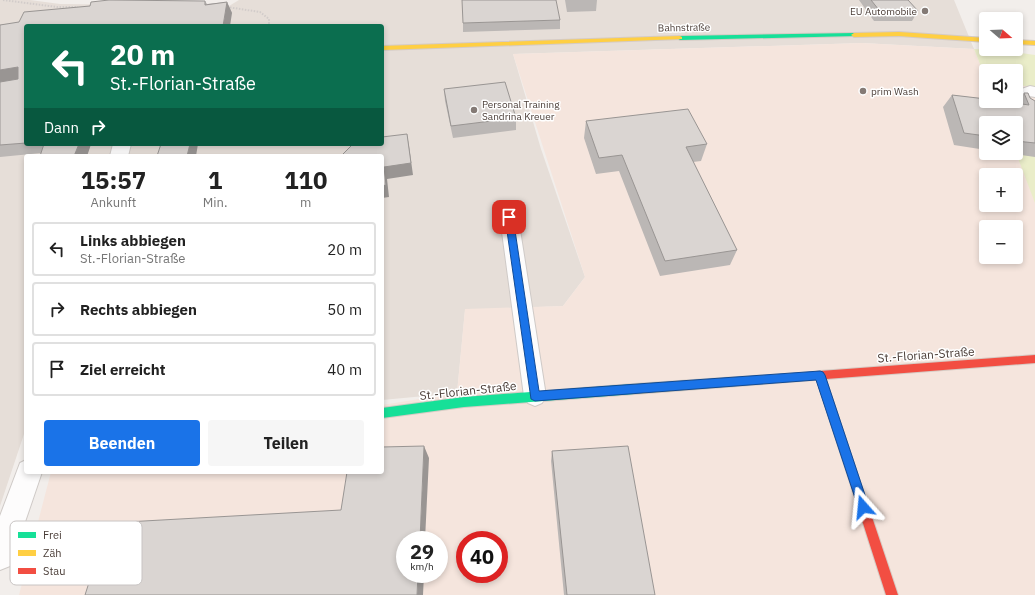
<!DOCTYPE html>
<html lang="de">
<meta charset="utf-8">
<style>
:root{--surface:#fff;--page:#f6f6f6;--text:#222;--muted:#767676;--line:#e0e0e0;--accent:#1a73e8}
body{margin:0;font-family:"IBM Plex Sans",sans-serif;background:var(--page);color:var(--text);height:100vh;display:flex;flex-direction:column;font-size:15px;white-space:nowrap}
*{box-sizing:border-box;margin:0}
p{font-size:13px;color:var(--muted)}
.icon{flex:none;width:22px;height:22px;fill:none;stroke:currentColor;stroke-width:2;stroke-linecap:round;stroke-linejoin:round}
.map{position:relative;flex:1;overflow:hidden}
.details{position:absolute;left:24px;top:154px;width:360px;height:320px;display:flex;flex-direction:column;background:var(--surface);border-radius:4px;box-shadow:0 2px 6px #0003}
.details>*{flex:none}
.hud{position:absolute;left:24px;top:24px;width:360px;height:122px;border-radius:4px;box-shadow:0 2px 6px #0003;background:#0b6e4f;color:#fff;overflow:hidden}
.needle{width:26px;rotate:109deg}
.fabs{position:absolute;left:979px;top:12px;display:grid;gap:8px}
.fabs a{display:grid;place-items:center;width:44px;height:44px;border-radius:4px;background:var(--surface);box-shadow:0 2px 6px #0003;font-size:20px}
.speed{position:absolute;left:396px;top:531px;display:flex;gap:8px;font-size:20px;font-weight:700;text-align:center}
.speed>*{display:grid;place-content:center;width:52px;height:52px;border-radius:50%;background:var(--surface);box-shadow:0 2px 6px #0003;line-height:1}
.speed small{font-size:10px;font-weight:400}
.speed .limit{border:6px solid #d22;background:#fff;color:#111}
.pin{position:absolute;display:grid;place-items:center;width:34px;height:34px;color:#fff;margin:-17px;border-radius:8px;box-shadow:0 2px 6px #0006}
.me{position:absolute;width:44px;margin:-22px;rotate:342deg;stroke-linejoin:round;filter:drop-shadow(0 0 3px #0008)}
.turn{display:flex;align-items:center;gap:14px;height:84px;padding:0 20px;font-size:18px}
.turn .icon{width:52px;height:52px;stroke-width:2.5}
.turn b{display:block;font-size:28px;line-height:34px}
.then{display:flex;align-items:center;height:38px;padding:0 20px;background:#0003;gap:8px;font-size:15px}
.eta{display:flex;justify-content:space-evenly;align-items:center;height:68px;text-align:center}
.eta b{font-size:24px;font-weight:700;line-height:28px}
.primary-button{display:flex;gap:8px;margin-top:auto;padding:8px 20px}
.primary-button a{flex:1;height:46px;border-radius:4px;background:var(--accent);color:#fff;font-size:16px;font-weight:700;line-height:46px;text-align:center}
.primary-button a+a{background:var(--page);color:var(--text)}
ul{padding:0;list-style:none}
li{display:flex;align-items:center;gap:12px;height:54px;margin:0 8px 6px;padding:0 12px;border:2px solid var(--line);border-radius:4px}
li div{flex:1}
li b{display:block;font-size:15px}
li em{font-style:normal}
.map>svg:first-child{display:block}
</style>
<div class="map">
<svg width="1035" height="595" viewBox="0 0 1035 595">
<rect width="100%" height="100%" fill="#f2eeeb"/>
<!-- residential -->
<path fill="#e6ded8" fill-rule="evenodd" d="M0,0H30L60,4L229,6L239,0H954L974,49L862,43L513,54L541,149L585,277L563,306L465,310L457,393L382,400V156H26V433L24,434L0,506ZM26,26H382V144H26Z"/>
<!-- commercial -->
<path fill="#f5e5dd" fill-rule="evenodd" d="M862,43L974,49L984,74L986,75V101H1016V77L1035,79V595H19L51,472H382V405L457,393L465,309L563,306L585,277L513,54ZM986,123H1016V153H986ZM986,175H1016V205H986ZM986,227H1016V257H986ZM405,540H439V574H405ZM465,540H499V574H465Z"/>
<!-- green -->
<path fill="#eaedc9" d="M974,49L1008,51L1035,55V87L1016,85V71H986V79Z
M995,101H1012L1035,158V203L1016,153V123Z"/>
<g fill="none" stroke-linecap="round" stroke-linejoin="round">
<defs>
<path id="lane" d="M1030,86L1035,87V97L1029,96L1033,107L1031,110L1026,112L1021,110L1016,100V91Z
M509,211L515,212L518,217L546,396L542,403L535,406L528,403L524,396L500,217L503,212Z"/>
<path id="street" d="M113,144H131L128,156H110Z
M26,460V472H42L10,566L0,570V516L20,463Z"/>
<path id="fast" d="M854,33L857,35L856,36L680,40L677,38L680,36Z
M634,384L638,386L639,389L638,392L634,394L464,407L382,418V408L464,397Z"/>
<path id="slow" d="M899,32L986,38V42L899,36L854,37L851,35L854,33Z
M680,36L682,37V39L382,50V46Z
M1016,40L1035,41V45L1016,44Z
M814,372L817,373L819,376L817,379L814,380L634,394L630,392L629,389L630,386L634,384Z"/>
<path id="jam" d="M1035,355V363L826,379L898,595H886L817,380L811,379L809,376L811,373L820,371Z"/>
</defs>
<!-- lane casing -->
<use href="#lane" stroke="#cfcac7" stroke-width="2"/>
<!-- street casing -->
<use href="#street" stroke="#cfcac7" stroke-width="2"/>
<!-- fast casing -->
<use href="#fast" stroke="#d5cbc4" stroke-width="2"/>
<!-- slow casing -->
<use href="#slow" stroke="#d5cbc4" stroke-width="2"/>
<!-- jam casing -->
<use href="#jam" stroke="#d5cbc4" stroke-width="2"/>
<!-- path -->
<path stroke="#d2ccca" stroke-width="2" stroke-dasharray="1.5 1.5" stroke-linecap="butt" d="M3,0L57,7H78
M227,7L260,12L269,19V26"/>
<!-- lane -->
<use href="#lane" fill="#fdfcfc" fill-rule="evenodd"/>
<!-- street -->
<use href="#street" fill="#fdfcfc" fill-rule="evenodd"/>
<!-- fast -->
<use href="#fast" fill="#16e098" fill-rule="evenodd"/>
<!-- slow -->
<use href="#slow" fill="#ffcf43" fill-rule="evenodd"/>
<!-- jam -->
<use href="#jam" fill="#f24e42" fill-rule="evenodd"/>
</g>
<!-- wall -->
<path fill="#bbb7b5" d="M565,0H597L596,11L567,12Z
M859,0H908L918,11L912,21H874Z
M205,1L207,4L227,2L232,13L26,26V144H91L87,156L41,153L0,157V25Z
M560,20V29L463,32V23Z
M444,89L516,118V130L453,138L445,101Z
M1024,93L1030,98L1035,101V158V157L1008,153H1016V123H986V150L954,145L943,107L952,95L1016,103Z
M586,121L707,144L701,161L693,162L737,250L730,265L660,276L619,171L596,174L584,138Z
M261,144H272L262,145Z
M552,451L655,595H564L551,461Z"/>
<!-- shaded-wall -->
<path fill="#999593" d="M227,2L232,13L230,26H223Z
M18,67L26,78L0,82V70Z
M407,134L409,146L413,175L387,179L389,197L382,198V186L384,167Z
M79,144H91L87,156H74Z
M190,144H198L196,156H187Z
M424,446L429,458L425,540H420Z
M418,574H424L423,595H417Z"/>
<!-- building -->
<path fill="#dad5d2" stroke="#999593" d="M109,0L205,1V5L227,2L223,26H26V143L0,145V82L18,79V67L0,70V25L19,22L24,12L90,6L91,2Z
M462,0H556L560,20L463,23Z
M871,0H908L918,11L879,10Z
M505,82L516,118L451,126L444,89Z
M1024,93H1028L1030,98L1035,101V143L1016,141V123H986V136L964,133L952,95L986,99V101H1001L1029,105Z
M688,109L707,144L686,147L737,250L665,261L622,155L599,158L586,121Z
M407,134L411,163L384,167L386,185L382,186V156H341L353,144H382V137Z
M44,144H79L74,156H40Z
M161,144H190L187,156H157Z
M424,446L420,540H405V574H418L417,595H85L108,523L341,510L347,472H382V447Z
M628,446L655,595H567L552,451Z"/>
<!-- route -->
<path fill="#1a73e8" stroke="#114b97" d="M509,214L513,217L539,391L820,371L823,372L825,375L869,507L867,511L863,513L859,511L858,507L816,380L535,401L531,399L505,217Z"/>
<!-- markers -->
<g fill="#847a75" stroke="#fff" stroke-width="1.5">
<circle cx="925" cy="11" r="4"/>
<circle cx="863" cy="91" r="4"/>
<circle cx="474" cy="110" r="4"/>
</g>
<g text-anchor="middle" stroke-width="3" stroke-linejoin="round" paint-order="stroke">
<!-- far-poi labels -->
<g font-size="10" fill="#493c36" stroke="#fff" text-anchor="start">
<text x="917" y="15" text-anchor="end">EU Automobile</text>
<text x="871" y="95">prim Wash</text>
<text x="482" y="108">Personal Training<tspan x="482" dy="12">Sandrina Kreuer</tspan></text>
</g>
<!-- far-street labels -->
<g font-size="10" fill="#493c36" stroke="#fff">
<text transform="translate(684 27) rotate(-1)" y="4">Bahnstraße</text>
</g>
<!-- street labels -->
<g font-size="12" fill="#493c36" stroke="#fff">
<text transform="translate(926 355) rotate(-4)" y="4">St.-Florian-Straße</text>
<text transform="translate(468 391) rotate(-6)" y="4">St.-Florian-Straße</text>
</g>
</g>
<!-- legend -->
<rect x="10" y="521" width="132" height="64" rx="6" fill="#fff" stroke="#c8c4c3" stroke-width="1"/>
<rect x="18" y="532" width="18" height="6" fill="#16e098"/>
<rect x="18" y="550" width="18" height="6" fill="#ffcf43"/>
<rect x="18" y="568" width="18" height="6" fill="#f24e42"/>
<g font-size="11" fill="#493c36">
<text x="43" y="539">Frei</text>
<text x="43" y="557">Zäh</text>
<text x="43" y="575">Stau</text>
</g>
</svg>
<div class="fabs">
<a><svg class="needle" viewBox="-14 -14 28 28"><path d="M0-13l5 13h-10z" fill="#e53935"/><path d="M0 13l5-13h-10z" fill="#767676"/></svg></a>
<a><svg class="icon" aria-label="sound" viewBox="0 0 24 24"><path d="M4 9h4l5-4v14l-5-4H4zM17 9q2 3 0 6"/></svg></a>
<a><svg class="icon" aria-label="layers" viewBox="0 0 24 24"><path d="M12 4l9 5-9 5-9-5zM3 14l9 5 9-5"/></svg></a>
<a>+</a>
<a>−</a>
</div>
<div class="speed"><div>29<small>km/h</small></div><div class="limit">40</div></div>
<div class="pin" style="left:509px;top:217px;background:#d93025"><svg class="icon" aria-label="arrive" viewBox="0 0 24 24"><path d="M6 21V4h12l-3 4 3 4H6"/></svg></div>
<svg class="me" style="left:863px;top:507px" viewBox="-20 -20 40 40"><path d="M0-17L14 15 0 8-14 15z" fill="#1a73e8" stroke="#fff" stroke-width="4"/></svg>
<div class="hud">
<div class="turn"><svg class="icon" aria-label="left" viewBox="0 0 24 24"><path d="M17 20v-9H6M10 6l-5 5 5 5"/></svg><div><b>20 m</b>St.-Florian-Straße</div></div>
<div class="then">Dann<svg class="icon" aria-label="right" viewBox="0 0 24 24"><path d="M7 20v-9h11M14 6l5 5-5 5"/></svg></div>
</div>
<section class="details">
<div class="eta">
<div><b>15:57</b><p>Ankunft</p></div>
<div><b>1</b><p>Min.</p></div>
<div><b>110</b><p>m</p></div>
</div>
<ul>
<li><svg class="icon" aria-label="left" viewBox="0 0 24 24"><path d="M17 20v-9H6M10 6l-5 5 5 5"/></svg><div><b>Links abbiegen</b><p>St.-Florian-Straße</p></div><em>20 m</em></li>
<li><svg class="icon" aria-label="right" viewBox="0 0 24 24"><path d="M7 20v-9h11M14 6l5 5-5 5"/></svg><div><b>Rechts abbiegen</b></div><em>50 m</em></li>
<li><svg class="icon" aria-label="arrive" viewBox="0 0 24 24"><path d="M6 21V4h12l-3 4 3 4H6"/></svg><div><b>Ziel erreicht</b></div><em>40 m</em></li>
</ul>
<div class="primary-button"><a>Beenden</a><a>Teilen</a></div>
</section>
</div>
